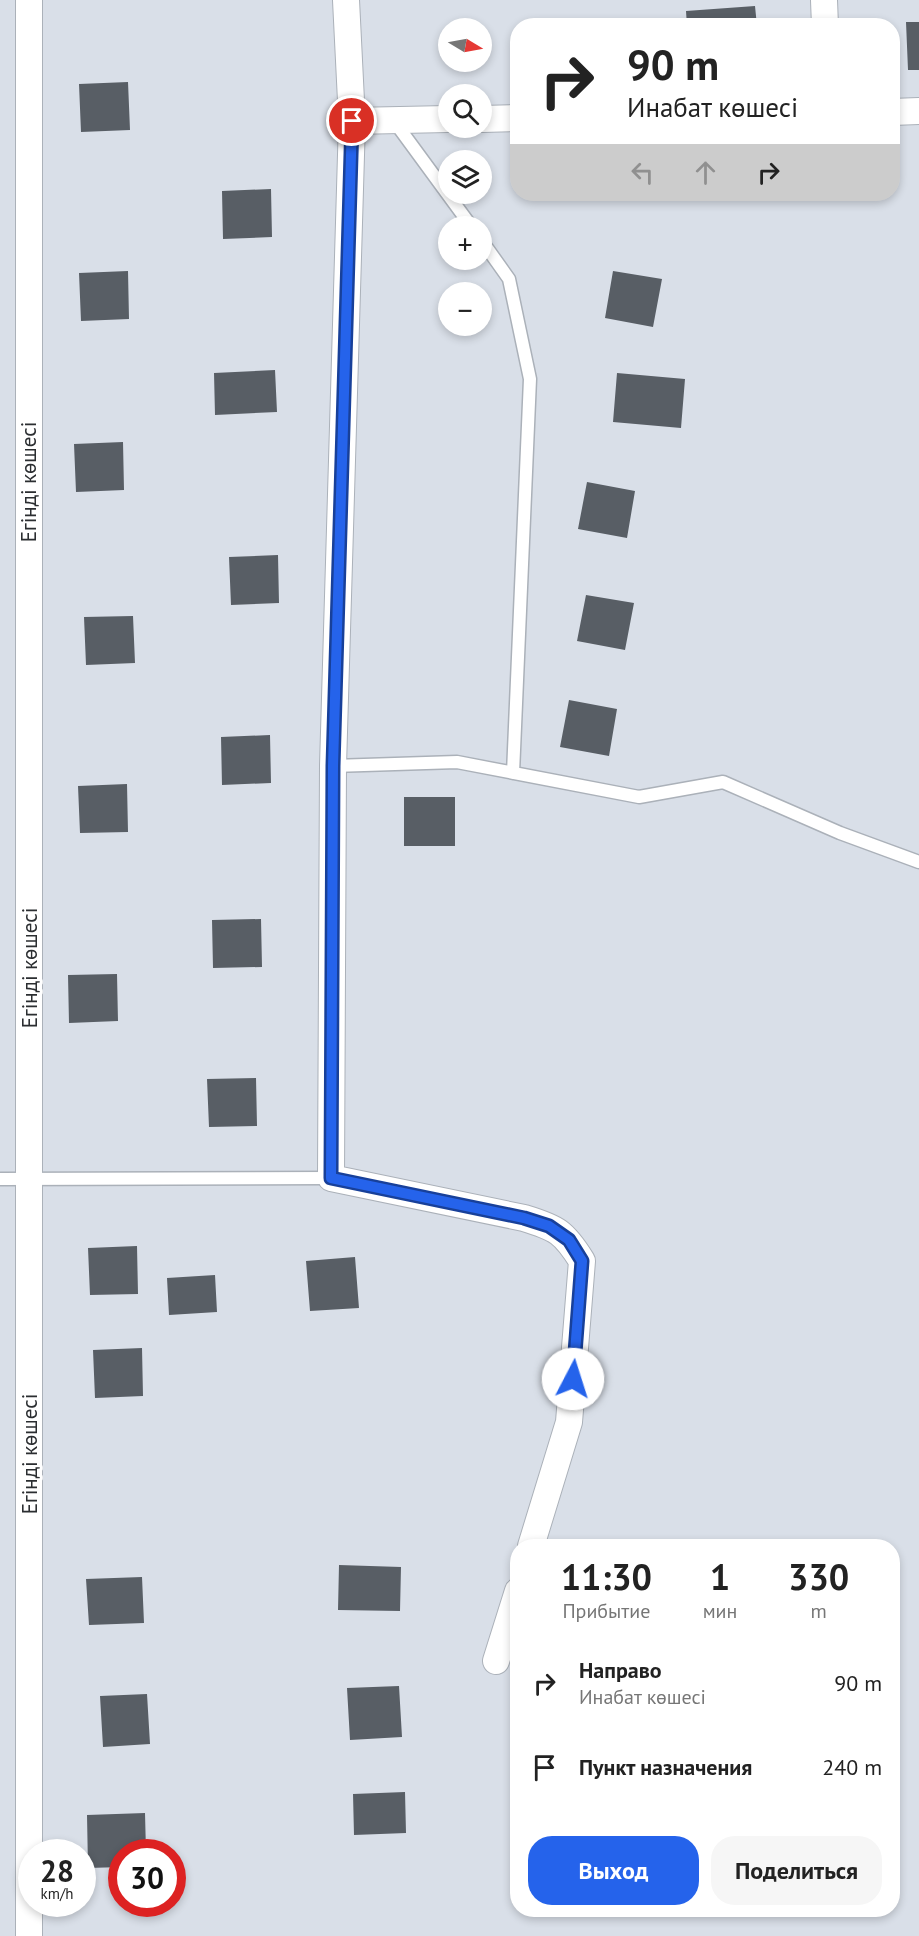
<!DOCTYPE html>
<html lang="ru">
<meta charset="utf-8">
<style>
:root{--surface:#fff;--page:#f6f6f6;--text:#222;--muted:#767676;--accent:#2563eb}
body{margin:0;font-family:"PT Sans",sans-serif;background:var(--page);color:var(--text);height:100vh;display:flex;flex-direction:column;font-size:22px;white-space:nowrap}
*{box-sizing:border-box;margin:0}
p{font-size:20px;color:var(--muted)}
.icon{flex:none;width:33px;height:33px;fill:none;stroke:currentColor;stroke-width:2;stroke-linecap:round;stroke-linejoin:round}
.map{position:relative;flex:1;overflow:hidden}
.details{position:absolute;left:510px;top:1539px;width:390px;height:378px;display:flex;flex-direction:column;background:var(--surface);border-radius:24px;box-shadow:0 3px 9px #0003}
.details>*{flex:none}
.top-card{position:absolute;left:510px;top:18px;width:390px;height:183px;border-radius:24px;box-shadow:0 3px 9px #0003;background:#fff;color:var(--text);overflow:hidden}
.needle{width:39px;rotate:100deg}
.fabs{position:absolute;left:438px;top:18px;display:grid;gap:12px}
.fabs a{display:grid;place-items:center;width:54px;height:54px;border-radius:50%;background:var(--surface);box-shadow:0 3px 9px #0003;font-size:30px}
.speed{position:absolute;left:18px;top:1839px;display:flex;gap:12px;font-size:30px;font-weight:700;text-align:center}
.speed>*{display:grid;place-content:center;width:78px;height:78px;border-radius:50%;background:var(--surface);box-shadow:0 3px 9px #0003;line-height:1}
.speed small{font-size:15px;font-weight:400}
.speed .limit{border:9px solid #d22;background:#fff;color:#111}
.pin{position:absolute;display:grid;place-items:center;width:51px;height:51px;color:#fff;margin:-26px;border:3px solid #fff;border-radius:50%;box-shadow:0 2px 6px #0007}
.me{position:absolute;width:66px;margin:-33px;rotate:5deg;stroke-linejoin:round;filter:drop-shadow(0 0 4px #0008)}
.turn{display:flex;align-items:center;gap:21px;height:126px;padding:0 18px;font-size:27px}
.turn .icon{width:78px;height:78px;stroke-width:2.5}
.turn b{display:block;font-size:42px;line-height:51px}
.lanes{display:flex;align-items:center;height:57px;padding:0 18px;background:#0003;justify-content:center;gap:30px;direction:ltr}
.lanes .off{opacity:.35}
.eta{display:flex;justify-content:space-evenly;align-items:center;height:102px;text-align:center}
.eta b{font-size:36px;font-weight:800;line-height:42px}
.cta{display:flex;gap:12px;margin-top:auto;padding:12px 18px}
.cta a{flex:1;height:69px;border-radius:24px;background:var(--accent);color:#fff;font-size:24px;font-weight:800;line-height:69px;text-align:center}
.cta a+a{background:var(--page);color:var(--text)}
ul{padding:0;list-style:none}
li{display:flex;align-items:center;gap:18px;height:84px;padding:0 18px}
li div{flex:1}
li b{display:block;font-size:22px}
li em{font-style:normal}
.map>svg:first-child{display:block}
</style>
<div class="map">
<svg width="919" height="1936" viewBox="0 0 919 1936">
<rect width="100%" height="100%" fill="#d9dfe8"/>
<!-- building -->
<path fill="#585e65" d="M755,6L757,26H687L686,11Z
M906,22H919V70H908Z
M128,82L130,130L81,132L79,84Z
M271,189L272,237L223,239L222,191Z
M128,271L129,319L81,321L79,273Z
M613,271L662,279L653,327L605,318Z
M275,370L277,412L215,415L214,373Z
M617,373L685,379L681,428L613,422Z
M123,442L124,490L76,492L74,444Z
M587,482L635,491L627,538L578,529Z
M278,555L279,603L231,605L229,557Z
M586,595L634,603L625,650L577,641Z
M133,616L135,663L86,665L84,617Z
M569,700L617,709L609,756L560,747Z
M270,735L271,783L222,785L221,737Z
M127,784L128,832L80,833L78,786Z
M404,797H455V846H404Z
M261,919L262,967L213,968L212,920Z
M117,974L118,1021L69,1023L68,975Z
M256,1078L257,1126L209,1127L207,1079Z
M137,1246L138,1294L90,1295L88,1248Z
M355,1257L359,1308L310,1311L306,1261Z
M215,1275L217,1312L169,1315L167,1278Z
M142,1348L143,1396L95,1398L93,1350Z
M339,1565L401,1567L400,1611L338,1610Z
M142,1577L144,1623L89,1625L86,1579Z
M399,1686L402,1737L350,1740L347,1688Z
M147,1694L150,1744L103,1747L100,1696Z
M405,1792L406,1833L354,1835L353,1794Z
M145,1813L146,1852H122V1867L88,1868L87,1815Z"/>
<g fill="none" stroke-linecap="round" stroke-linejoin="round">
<defs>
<path id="service" d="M394,121L471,226
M482,241L509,279L530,379L513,773
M333,766L457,762L639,797L723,782L840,833L919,862
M0,1179L331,1178"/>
<path id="minor" d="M346,0L352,121L333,766L331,1178L524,1218C557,1228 564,1232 582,1261L569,1422L531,1546
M824,0L825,26
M892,112L919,111
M482,119L518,118
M352,121L448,119
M496,1661L518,1591
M29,1936V0"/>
</defs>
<!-- service casing -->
<use href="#service" stroke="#abb1b9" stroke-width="15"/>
<!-- minor casing -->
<use href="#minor" stroke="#abb1b9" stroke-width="28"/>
<!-- service -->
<use href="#service" stroke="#fff" stroke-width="12"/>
<!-- minor -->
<use href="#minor" stroke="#fff" stroke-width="26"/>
</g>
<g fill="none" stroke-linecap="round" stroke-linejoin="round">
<defs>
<path id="route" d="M352,121L333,766L331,1178L524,1218L549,1226L569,1240L582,1261L573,1379"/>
</defs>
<!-- route casing -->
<use href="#route" stroke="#184099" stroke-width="15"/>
<!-- route -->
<use href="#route" stroke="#2563eb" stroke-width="10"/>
</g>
<g text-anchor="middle" stroke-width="6" stroke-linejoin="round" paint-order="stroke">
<!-- street labels -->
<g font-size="21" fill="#2b2e31" stroke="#fff">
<text transform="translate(29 482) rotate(-90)" y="7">Егінді көшесі</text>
<text transform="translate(30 968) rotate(-90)" y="7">Егінді көшесі</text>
<text transform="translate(30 1454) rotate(-90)" y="7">Егінді көшесі</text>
</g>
</g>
</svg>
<div class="fabs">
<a><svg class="needle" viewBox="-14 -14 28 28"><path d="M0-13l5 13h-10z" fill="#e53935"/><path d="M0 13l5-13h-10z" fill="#767676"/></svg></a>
<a><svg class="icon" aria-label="search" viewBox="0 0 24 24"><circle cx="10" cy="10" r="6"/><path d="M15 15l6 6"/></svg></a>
<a><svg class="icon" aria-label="layers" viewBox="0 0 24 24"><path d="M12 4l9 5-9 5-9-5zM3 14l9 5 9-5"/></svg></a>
<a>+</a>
<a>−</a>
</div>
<div class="speed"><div>28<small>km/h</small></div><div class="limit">30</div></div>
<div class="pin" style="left:352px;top:121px;background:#d93025"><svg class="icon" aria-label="arrive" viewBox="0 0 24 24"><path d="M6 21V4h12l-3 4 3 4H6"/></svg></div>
<svg class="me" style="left:573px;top:1379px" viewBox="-20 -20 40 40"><circle r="19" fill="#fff"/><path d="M0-13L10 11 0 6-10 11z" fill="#2563eb"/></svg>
<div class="top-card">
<div class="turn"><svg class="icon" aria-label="right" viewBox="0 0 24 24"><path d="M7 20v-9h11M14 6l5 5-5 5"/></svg><div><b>90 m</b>Инабат көшесі</div></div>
<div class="lanes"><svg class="icon off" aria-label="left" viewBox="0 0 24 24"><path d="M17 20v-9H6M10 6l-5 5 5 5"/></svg><svg class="icon off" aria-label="ahead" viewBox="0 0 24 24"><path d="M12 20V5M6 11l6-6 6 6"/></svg><svg class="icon" aria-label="right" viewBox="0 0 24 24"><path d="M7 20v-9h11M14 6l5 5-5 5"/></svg></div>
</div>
<section class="details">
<div class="eta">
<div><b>11:30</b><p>Прибытие</p></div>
<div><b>1</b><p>мин</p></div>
<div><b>330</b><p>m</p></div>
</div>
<ul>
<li><svg class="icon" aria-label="right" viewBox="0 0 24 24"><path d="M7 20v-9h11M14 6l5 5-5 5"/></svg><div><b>Направо</b><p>Инабат көшесі</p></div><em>90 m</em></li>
<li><svg class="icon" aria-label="arrive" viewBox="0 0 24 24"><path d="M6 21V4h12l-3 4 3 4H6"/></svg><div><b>Пункт назначения</b></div><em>240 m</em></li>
</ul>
<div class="cta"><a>Выход</a><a>Поделиться</a></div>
</section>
</div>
